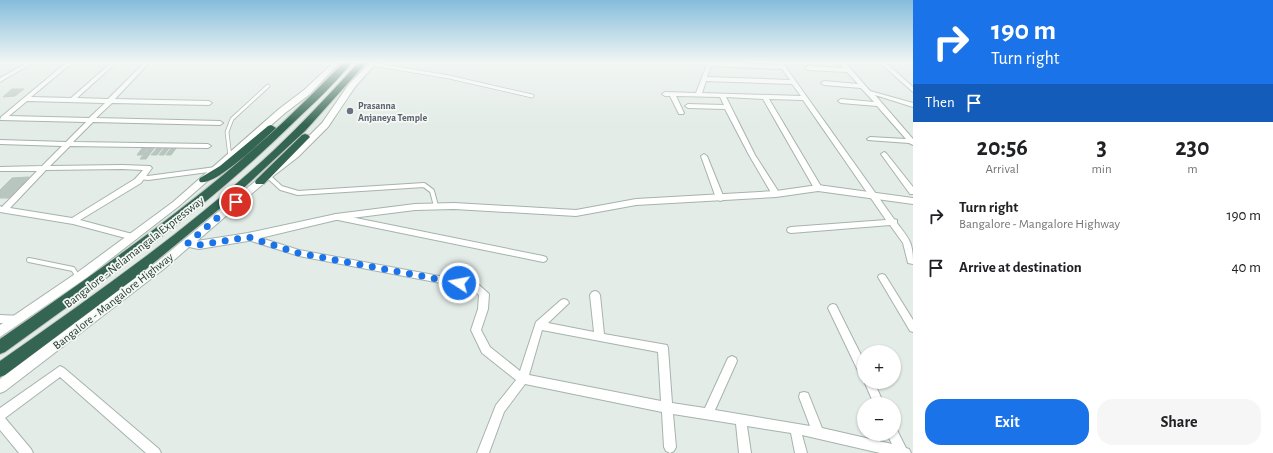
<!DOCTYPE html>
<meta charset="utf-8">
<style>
:root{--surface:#fff;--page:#f6f6f6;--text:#202124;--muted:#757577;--accent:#1a73e8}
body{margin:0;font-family:"Alegreya Sans",sans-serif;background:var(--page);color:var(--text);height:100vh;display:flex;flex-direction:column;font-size:15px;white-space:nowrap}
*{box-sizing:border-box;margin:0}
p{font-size:13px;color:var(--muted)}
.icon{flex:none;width:22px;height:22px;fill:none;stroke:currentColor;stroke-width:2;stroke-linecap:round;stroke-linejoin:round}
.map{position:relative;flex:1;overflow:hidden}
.drawer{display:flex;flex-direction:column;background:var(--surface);width:360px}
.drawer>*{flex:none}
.guide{background:#1a73e8;color:#fff;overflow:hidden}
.fabs{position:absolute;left:857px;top:345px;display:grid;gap:8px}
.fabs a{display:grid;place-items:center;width:44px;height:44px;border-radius:50%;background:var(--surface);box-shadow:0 1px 3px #0004;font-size:20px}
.pin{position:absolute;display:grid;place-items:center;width:34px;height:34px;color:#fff;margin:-17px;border:2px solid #fff;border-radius:50%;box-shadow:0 1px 4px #0007}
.me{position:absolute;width:44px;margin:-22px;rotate:281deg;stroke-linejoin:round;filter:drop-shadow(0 0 3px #0008)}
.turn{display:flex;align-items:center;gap:14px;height:84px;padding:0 12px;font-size:18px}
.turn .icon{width:52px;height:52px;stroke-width:2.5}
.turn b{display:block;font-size:28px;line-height:34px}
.then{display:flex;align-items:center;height:38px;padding:0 12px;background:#0003;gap:8px;font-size:15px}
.eta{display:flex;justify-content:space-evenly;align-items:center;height:68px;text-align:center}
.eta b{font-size:24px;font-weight:700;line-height:28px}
.cta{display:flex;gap:8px;margin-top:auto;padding:8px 12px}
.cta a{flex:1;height:46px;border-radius:16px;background:var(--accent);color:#fff;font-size:16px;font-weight:700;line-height:46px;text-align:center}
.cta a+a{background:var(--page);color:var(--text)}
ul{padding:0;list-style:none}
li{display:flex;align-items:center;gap:12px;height:52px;padding:0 12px}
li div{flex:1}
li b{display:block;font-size:15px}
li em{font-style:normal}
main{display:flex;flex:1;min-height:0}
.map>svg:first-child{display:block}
</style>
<main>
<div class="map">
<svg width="913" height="453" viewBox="0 0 913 453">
<rect width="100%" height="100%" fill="#e3ece7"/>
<!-- building -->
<path fill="#b9c6bf" stroke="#b6c5bc" d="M12,89H24L15,96L3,97Z
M143,147H149L142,155H137Z
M150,147H155L146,159H140Z
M158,147H163L157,155H151Z
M165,147H170L164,155H159Z
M172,147H177L171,155H166Z
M29,177L11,198H0V190L12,178Z"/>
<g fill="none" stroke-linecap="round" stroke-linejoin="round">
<defs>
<path id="service-far1" d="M372,64L449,77L532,96
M230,157L227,132L232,119L268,86"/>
<path id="service" d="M268,176L281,188L298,193L424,185L432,191L436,206
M141,177L148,178L216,169
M29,260L73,269L78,277"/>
<path id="minor" d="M28,62H34L0,82V78Z
M67,62H73L31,97L71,98L112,62H117L77,98L108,99L145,62H150L115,99L209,101L212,103L209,105L112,103L96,118L220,121L223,123L220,125L93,122L73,142L208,144L211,146L208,148L70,146L50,166L122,165L150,166L152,168L141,183L80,220L136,235L137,237L136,239L133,240L73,224L0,212V206L2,207L37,171H0V167L42,166L62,146L0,144V140L66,142L86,122L0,120L1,117ZM27,101L105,103L89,118L9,116ZM122,169L143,170L135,179L72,218L10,208L46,170Z
M708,62L780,65L778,62H782L894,219L897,220V223C910,240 913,242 913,264L908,263L903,243L890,225L791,233L788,232L787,230L788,228L791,227L886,220L803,100L769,99L822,188L818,190L814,188L763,99L726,97L755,155L780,194L776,196H773L749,155L725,109L688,108L685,106L688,104L724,105L720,97L676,96L684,113L683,114H679L670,96H665L662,94L665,92L696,93ZM711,66L782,69L790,80L707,77ZM706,81L792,84L801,96L702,93Z
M839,62H845L870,91L913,103V107L875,95L913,139V145L909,143L868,140L867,139L870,137L906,139L877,106L841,103L838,101L841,99L874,102L861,88L824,85L821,83L824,81L858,84L847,72L808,70L805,68L808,66L844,68Z
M879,62H885L913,87V92Z
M884,152L886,153L913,187V194H910L881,154Z
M704,154L707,156L724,198L723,200L720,201L716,198L701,156Z
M336,214L543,256L546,257L547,259L546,261L543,262L333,219L332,217L333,215Z
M248,234L299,250L477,283L489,294L488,309L481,330L490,347L520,371L536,322L561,300L564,299L567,300L569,303L548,323L594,332L590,295L592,292L595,291L598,292L600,295L604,334L667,345L668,348L672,403L705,408L728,358L732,356L736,358L737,361L715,410L810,426L799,397L800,393L804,392L808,393L822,428L892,444L887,434H894V429L897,430L906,448L909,449L911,453H880L802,435L807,453H795L791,433L747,426L751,453H739L736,424L673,414L676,447L674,451L670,453L666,451L664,447L662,412L525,384L504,412L489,453H477L496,405L516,380L482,353L471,330L478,309L479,295L472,289L299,256L245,239L244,237ZM542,330L658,352L661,401L529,375Z
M882,274L885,275L913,320V332L910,331L878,277L879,275Z
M833,304L836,305L864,361V377L860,375L828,308L830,305Z
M0,315L22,316L24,319L22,322L0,323Z
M60,366L64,368L159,449L161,453H146L60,377L5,418L31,449L33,453H19L0,430V408Z
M864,381L874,382L884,404H874Z"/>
<path id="tertiary" d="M334,62H340L310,94L285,113L179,206L86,278L0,337V325L78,272L173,202L279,109L304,90Z
M371,62H377L355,87L328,127L298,157L263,184L197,241L248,233L336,214L415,204L454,203L576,210L636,199L776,191L818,185L913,198V204L818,191L776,197L636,205L576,216L454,209L415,210L336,220L248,241L199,249L189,247L165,268L5,391L0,393V379L157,262L257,180L292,153L322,123L349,84Z"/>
<path id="motorway" d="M344,62H352C335,84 313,104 293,123C206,209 104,280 5,352L0,354V339C89,277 178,216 259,144C289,118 316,90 344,62Z
M359,62H367L305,131L235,196L139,275L5,375L0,377V361C94,295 189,229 273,151C303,123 331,92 359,62Z
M271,125L276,128L274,130C262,141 215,186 200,182L199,180L200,178L220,166L268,126Z
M305,134L308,135L310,137L308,139L264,184H256L255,182L256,180L302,135Z"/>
</defs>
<!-- service-far1 casing -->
<use href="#service-far1" stroke="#a6b3ad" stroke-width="4.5"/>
<!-- service casing -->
<use href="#service" stroke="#a6b3ad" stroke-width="6"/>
<!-- minor casing -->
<use href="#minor" stroke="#a6b3ad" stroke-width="2"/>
<!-- tertiary casing -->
<use href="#tertiary" stroke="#a6b3ad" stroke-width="2"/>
<!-- motorway casing -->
<use href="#motorway" stroke="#c2c8c5" stroke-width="2"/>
<!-- service-far1 -->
<use href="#service-far1" stroke="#fff" stroke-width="3"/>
<!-- service -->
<use href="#service" stroke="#fff" stroke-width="4"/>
<!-- minor -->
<use href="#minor" fill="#fff" fill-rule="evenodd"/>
<!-- tertiary -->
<use href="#tertiary" fill="#fff" fill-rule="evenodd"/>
<!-- motorway -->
<use href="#motorway" fill="#336552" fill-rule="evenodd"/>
</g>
<!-- sky -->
<linearGradient id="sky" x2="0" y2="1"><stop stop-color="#85bddc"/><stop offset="0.5" stop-color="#f2f6f4"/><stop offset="1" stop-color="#f2f6f4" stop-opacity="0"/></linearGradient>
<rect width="913" height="125" fill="url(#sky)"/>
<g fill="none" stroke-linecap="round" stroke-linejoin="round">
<!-- route -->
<path stroke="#1a73e8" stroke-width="7" stroke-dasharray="0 12.6" d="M236,202L188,243L199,245L248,237L298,253L459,283"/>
</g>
<!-- markers -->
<circle fill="#6b7280" stroke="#f4f8f5" stroke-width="1.5" cx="350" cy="111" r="4"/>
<g text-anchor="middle" stroke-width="3.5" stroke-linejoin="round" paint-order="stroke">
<!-- far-worship labels -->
<g font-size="10" font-weight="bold" fill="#5b616d" stroke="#f4f8f5" text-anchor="start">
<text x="358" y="109">Prasanna<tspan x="358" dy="12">Anjaneya Temple</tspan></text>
</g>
<!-- street labels -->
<g font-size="12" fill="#253b31" stroke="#f4f8f5">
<text transform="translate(134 252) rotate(-38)" y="4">Bangalore - Nelamangala Expressway</text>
<text transform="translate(113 301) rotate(-38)" y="4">Bangalore - Mangalore Highway</text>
</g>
</g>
</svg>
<div class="fabs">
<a>+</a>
<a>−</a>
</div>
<div class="pin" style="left:236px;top:202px;background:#d93025"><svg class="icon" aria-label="arrive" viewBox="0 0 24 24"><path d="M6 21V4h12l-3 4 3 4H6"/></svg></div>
<svg class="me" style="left:459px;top:283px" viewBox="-20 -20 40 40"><circle r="17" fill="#1a73e8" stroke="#fff" stroke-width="3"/><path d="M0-11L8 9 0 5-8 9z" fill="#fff"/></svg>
</div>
<section class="drawer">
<div class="guide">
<div class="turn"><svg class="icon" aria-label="right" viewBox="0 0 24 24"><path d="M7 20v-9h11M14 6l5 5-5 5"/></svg><div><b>190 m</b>Turn right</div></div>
<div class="then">Then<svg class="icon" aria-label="arrive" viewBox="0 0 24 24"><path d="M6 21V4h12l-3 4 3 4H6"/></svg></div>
</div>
<div class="eta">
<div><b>20:56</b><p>Arrival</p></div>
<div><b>3</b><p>min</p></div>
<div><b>230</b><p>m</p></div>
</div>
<ul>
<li><svg class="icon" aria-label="right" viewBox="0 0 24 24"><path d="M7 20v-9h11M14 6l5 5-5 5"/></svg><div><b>Turn right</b><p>Bangalore - Mangalore Highway</p></div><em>190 m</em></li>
<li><svg class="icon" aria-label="arrive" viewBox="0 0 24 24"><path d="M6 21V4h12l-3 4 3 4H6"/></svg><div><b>Arrive at destination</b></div><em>40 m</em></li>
</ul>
<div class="cta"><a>Exit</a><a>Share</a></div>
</section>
</main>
